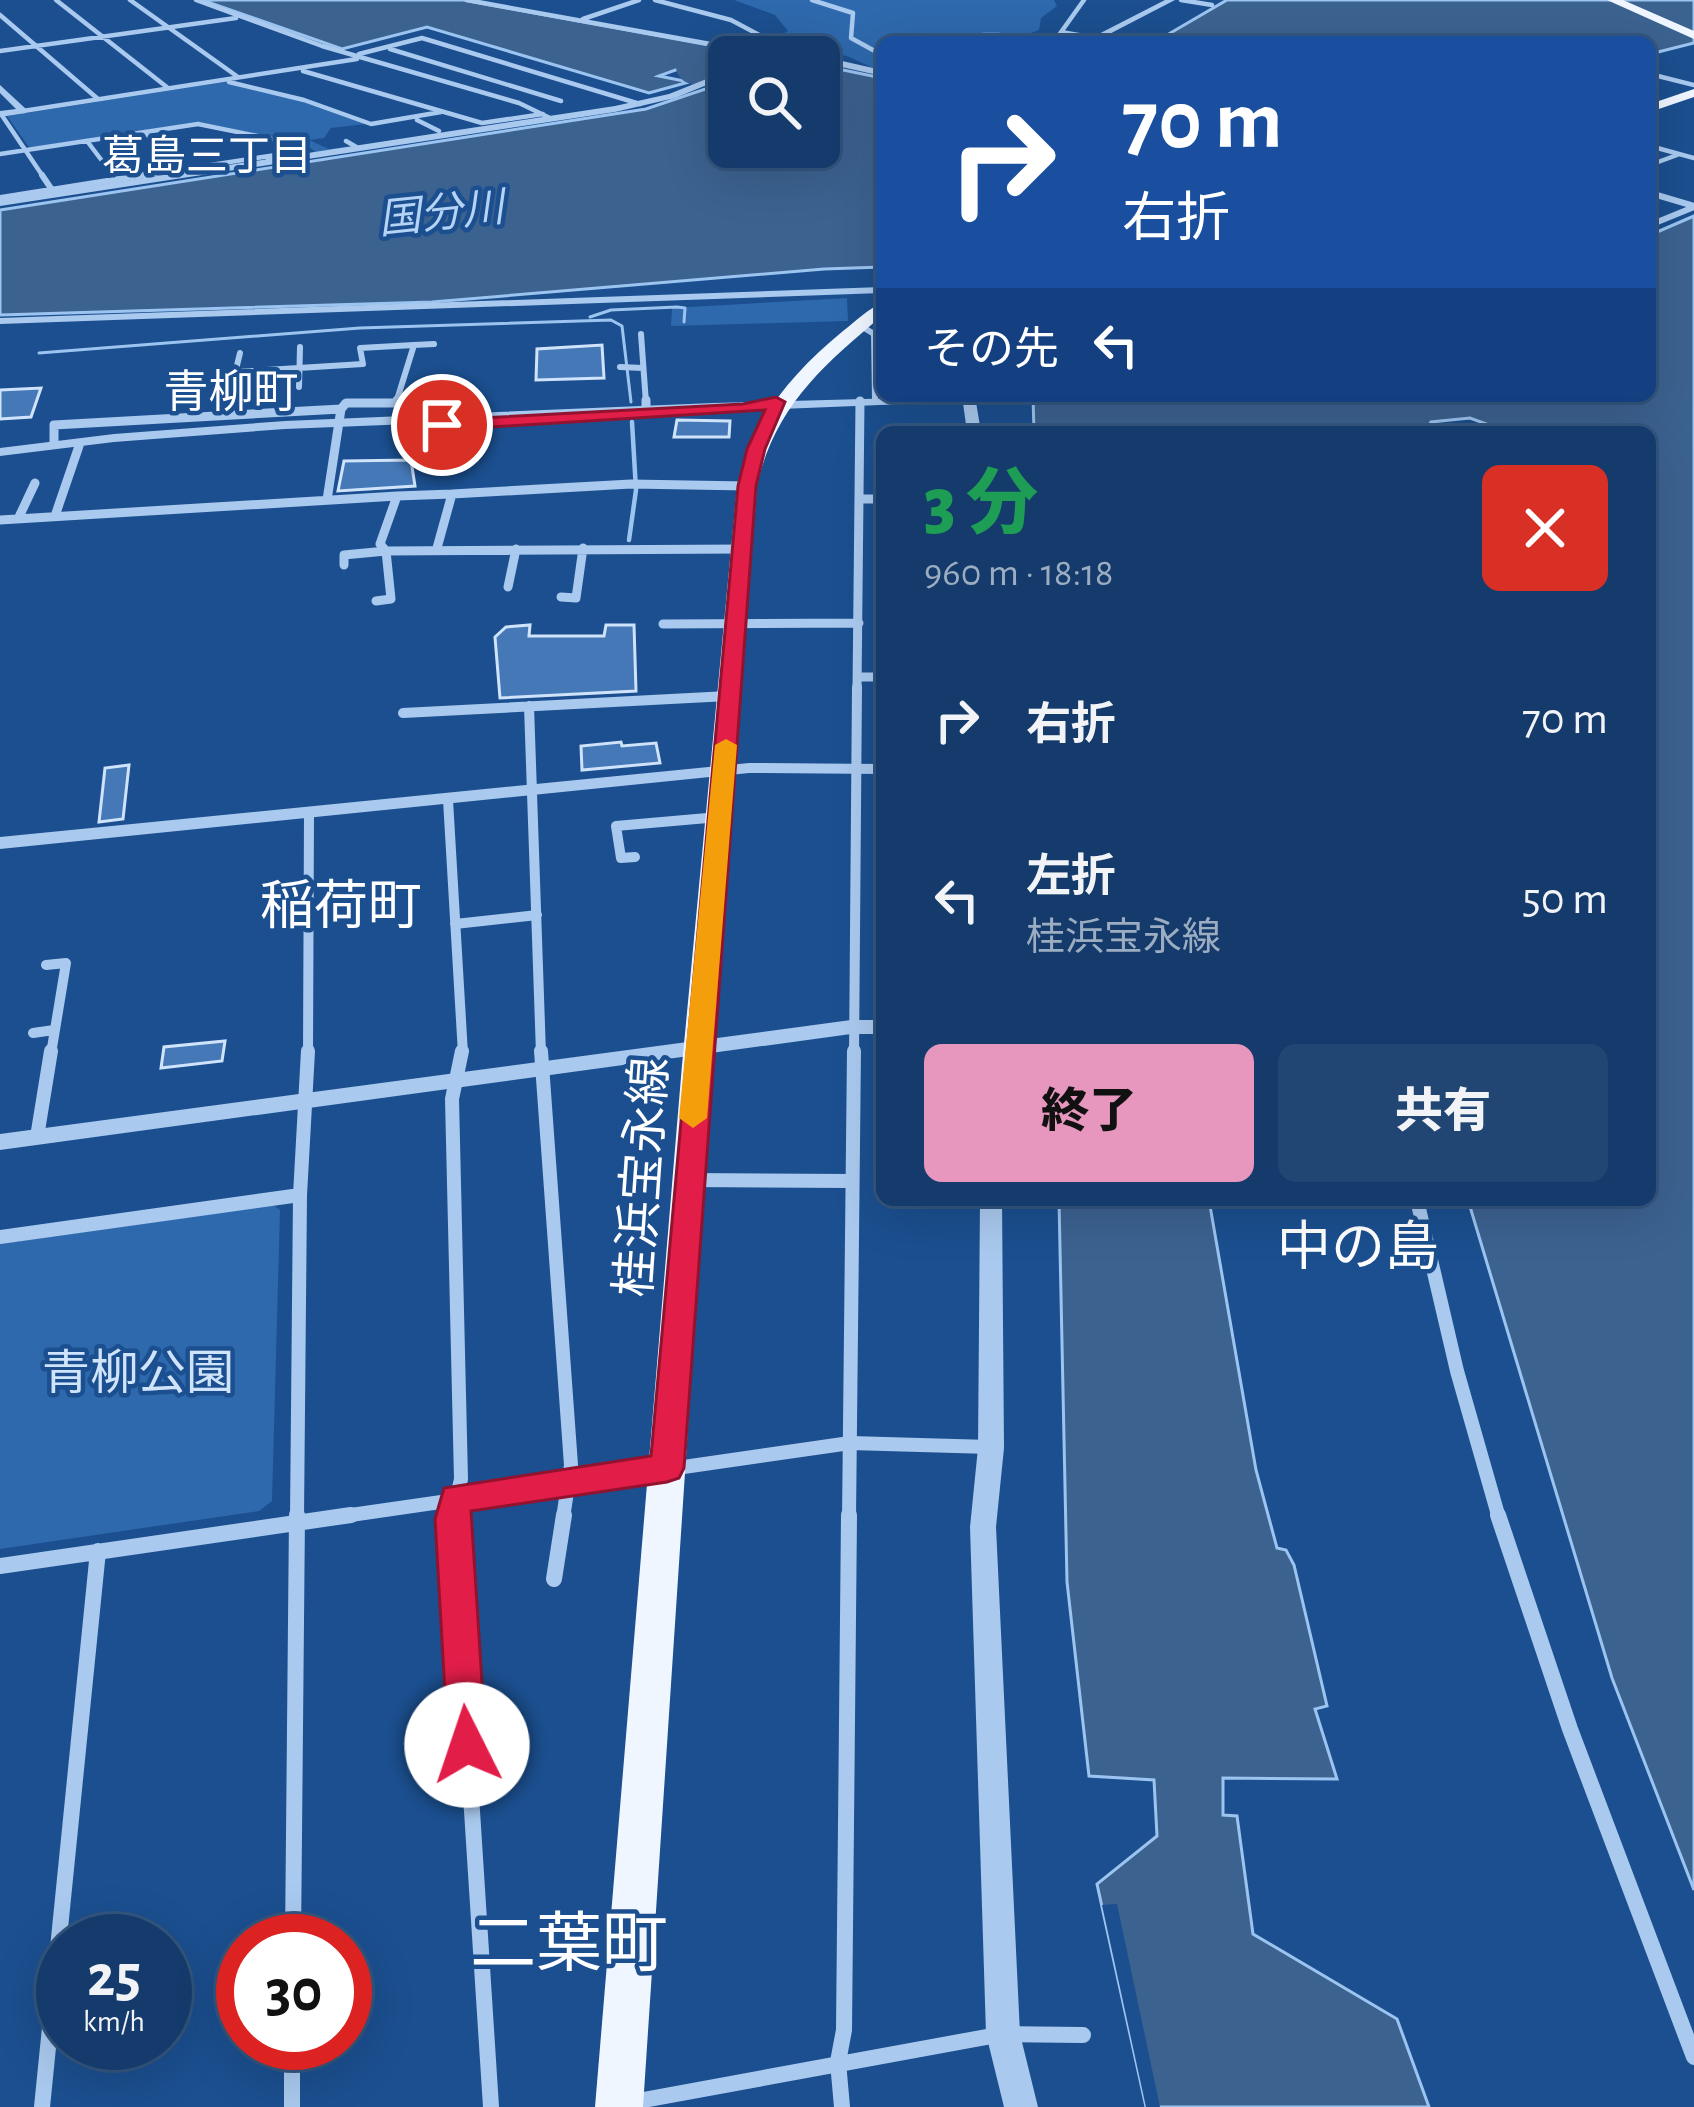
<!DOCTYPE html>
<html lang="ja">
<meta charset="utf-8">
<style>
:root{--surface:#143b6b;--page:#214673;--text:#f1f3f6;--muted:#9dadc1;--line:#33557e;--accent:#e797bd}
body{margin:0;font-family:"Alegreya Sans","Noto Sans JP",sans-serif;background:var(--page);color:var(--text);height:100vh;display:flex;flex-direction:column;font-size:45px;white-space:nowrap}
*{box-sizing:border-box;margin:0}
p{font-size:39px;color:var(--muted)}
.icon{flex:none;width:66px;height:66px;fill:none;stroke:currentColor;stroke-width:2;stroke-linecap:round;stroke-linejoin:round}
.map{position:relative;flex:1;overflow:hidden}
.side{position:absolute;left:876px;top:426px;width:780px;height:780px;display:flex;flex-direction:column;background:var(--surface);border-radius:18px;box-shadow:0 12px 48px #0002,0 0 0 3px var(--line)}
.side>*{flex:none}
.hud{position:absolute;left:876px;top:36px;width:780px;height:366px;border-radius:18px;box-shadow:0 12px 48px #0002,0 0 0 3px var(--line);background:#1a4fa0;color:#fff;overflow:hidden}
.tools{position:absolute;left:708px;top:36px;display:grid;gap:24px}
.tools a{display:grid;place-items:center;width:132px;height:132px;border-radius:18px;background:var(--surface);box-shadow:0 12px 48px #0002,0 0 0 3px var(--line);font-size:60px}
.speed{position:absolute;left:36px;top:1914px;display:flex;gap:24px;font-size:60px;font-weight:700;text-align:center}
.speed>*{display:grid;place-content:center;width:156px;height:156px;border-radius:50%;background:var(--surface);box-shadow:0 12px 48px #0002,0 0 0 3px var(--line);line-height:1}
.speed small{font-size:30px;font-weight:400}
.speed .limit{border:18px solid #d22;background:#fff;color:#111}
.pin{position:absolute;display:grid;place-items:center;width:102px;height:102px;color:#fff;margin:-51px;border:6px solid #fff;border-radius:50%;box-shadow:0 3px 12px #0007}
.me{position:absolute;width:132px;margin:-66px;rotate:356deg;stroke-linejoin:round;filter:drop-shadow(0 0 9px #0008)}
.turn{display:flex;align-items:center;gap:42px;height:252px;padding:0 48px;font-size:54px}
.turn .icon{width:156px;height:156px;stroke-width:2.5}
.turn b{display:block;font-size:84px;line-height:102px}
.then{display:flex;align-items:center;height:114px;padding:0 48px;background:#0003;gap:24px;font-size:45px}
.round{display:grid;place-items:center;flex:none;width:126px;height:126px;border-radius:18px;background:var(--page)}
.overview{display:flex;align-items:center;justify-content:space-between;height:204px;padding:0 48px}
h1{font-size:72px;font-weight:800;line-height:90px;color:#1e9e55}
.primary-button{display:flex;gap:24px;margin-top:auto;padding:24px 48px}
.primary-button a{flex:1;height:138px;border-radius:18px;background:var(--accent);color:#111;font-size:48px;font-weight:800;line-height:138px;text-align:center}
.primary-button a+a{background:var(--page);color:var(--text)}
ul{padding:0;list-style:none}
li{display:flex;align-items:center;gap:36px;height:180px;padding:0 48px}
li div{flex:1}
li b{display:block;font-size:45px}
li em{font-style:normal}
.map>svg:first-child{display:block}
</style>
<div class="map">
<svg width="1694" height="2107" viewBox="0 0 1694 2107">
<rect width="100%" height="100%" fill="#1b4f8f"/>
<!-- green -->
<path fill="#2e69ad" d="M734,0H1054L1057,6L1041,18L1039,30L1004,42H882V72L847,56L809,49L781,35L788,31L775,15Z
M224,82L302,101L366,124L331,128L324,138L309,140L329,149L351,146L317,153L305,144L199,122L34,147H29L7,116Z
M847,298L848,321L671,326L672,308Z
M273,1205L280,1210L272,1501L259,1511L0,1549V1244Z"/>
<!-- water -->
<path fill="#3c6290" stroke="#9cc4f0" stroke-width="3" d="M202,0H463L758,54L729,57V64C702,59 681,68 659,76L689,82L649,93L427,27L342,49Z
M1227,0H1694V43L1650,54V42H1155Z
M819,65L882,78V267L824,269L432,302L0,315V210L646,109L729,81V147H819Z
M1694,216V1890L1612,1678L1468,1200H1650V432H1508L1470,418L1431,422L1425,432H1034L1033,396H1650V235Z
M1059,1200H1209L1256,1470L1277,1548L1286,1550L1294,1565L1327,1706L1315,1709L1337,1779L1223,1778V1815L1237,1816L1253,1934L1397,2019L1429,2107H1146L1097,1884L1157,1836L1154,1780L1089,1776L1067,1582Z"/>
<!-- pier -->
<path fill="#1b4f8f" d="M1117,1904L1160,2107H1146L1102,1905Z"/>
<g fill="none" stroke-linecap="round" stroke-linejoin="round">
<!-- stream-far1 -->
<path stroke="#9cc4f0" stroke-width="3" d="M590,317L611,310L677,307L685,308L684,322
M39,353L360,328L611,320L622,326L631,402"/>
<!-- stream -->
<path stroke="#9cc4f0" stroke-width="4.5" d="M629,540L636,490L632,422"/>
<!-- river -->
<path stroke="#3c6290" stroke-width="36" d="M694,66H699"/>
</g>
<!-- building -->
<path fill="#4478b7" stroke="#cfe3fa" stroke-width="3" d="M602,345L604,378L536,380L537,349Z
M41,388L31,417L0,419V390Z
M677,420L730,421L729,437H674Z
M411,460L415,486L338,491L344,461Z
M530,625L529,636H604L606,625H634L636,691L500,698L495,637L506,627Z
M621,742L622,746L656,743L660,763L582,770L581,746Z
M129,765L123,819L99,822L105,768Z
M225,1041L222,1061L161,1068L164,1047Z"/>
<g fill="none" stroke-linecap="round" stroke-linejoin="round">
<!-- minor-far5 -->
<path stroke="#a9c9ee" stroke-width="4.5" d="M56,0L168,88
M130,0L238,77
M196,0L322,46L519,103L550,118
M467,0L727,47L766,39
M655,0L731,20L793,53
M812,0L853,13L851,38L882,55
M1181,0L1212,5
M0,15L98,99
M583,19L639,0
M1061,32L1118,42
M974,42L983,35H999L990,42
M1048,42L1059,35L1084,0
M740,48L769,53
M390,49L561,101
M0,51L236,18
M359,54L422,38L640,104
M303,71L482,123L543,114
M1650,74L1694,85
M229,82L304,100L371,124L441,112
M23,111L357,59
M1,114L44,178
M417,120L439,131
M145,132L179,170
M87,141L115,178
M346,141L358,148
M1650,146L1694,158
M0,154L198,124L302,145L306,150L268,159
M1650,165L1677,155
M126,178L276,155"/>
<!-- minor-far4 -->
<path stroke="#a9c9ee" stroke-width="6" d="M42,175L52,190
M113,175L116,180
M1650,193L1694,206
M0,198L145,175
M1650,225L1694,207
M0,321L882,290
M861,326L874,334L875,400
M641,334L646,403
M414,345L434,344
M240,353L232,386L248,385
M620,367L643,368
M235,372L363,364L360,348L414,345L396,403H457
M299,387L300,347
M346,403H396"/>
<!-- minor-far3 -->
<path stroke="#a9c9ee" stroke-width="9" d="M397,400L454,402L460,405V417
M646,400V407
M341,409L346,403H396
M54,443V425L341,409L327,500
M452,494L631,484L747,486
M397,496L452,494L437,548
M859,499H882
M55,516L79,446
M18,519L35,483
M0,520L397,496L380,544L386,551L743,549
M344,565V555L386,551L391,599L376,601
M508,587L516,549
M561,597L576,598L583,548
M663,624L859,623
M858,677H882
M857,690L860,401"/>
<!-- minor-far2 -->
<path stroke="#a9c9ee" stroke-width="10" d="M529,706L541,1054
M403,713L728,696
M448,800L463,1054
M635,857L621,858L616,826L719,817
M455,924L537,915
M46,965L66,963L51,1054
M33,1033L54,1030
M308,1054L309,813
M854,1054L857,687"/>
<!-- minor-far1 -->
<path stroke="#a9c9ee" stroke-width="14" d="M541,1051L571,1465L563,1518
M37,1137L51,1051
M690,1180L851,1181
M1417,1200L1457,1371L1499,1518
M0,1237L300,1195
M297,1518L300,1195L308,1051
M330,1518L850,1443L990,1447
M452,1518L461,1479L452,1099L462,1051
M849,1518L854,1051"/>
<!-- minor -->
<path stroke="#a9c9ee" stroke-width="16" d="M453,1515L491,2107
M1498,1515L1570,1729L1694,2057
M0,1566L351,1515
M554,1579L564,1515
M293,1941L297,1515
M292,2043V2107
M42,2107L98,1551
M605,2107L1003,2034L1083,2035
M842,2107L838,2062L844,2030L849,1515"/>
<!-- tertiary -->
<path fill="#a9c9ee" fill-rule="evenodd" d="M1165,0H1175L1094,42H1083Z
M793,50L882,70V76L819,62V57H763Z
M729,70V76L675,98L615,112L0,206V200L615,106L669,94Z
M0,85L26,109V113L0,117V111L16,109L0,93Z
M975,396L981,432H967L963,403L905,404L285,429L114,442L0,456V448L114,434L285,421L713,403Z
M749,763L882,764V774L749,773L0,849V837Z
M851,1020H882V1034H851L0,1150V1134Z
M980,1200H1002L1004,1448L996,1527L1020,2034L1038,2107H1004L986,2034L970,1527L978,1448Z"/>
<!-- primary -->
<path fill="#f0f6ff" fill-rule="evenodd" d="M1607,0H1623L1694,31V39Z
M1694,89V97L1650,112V104Z
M882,303V316C823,365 774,408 757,486L712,1065L643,2107H595L682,1065L737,486C753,419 791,374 843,331C856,321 868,309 882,303Z"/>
</g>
<!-- route -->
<path fill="#e11d48" stroke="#92132f" stroke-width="3" d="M776,397L785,402L765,449L756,486L684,1468L679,1478L667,1482L471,1511L486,1745L481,1758L467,1764L454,1758L448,1745L435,1519L444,1488L651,1456L738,486L747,449L765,410L442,430L433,425L442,420L743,404Z"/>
<!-- slow -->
<path fill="#f59e0b" d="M726,739L737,745L707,1118L693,1128L679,1118L715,745Z"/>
<g text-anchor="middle" stroke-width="9" stroke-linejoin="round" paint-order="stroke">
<!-- far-neighbourhood labels -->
<g font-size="42" fill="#fff" stroke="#1b4f8f">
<text x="207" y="170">葛島三丁目</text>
</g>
<!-- far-water labels -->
<g font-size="42" font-style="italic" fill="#b5d3f5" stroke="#1b4f8f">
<text transform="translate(441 212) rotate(-6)" y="15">国分川</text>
</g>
<!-- far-quarter labels -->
<g font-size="45" fill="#fff" stroke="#1b4f8f">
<text x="231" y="407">青柳町</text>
</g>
<!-- street labels -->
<g font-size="48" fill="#fff" stroke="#1b4f8f">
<text transform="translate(641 1177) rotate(-86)" y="17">桂浜宝永線</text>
</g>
<!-- park labels -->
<g font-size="48" fill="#cfe3fa" stroke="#1b4f8f">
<text x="138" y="1389">青柳公園</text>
</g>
<!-- quarter labels -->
<g font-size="54" fill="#fff" stroke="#1b4f8f">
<text x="341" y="924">稲荷町</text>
<text x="1358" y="1265">中の島</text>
</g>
<!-- near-quarter labels -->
<g font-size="66" fill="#fff" stroke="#1b4f8f">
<text x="569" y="1966">二葉町</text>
</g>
</g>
</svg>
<div class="tools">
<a><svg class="icon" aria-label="search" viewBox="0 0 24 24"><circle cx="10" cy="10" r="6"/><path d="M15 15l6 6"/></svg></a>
</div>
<div class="speed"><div>25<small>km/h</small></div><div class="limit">30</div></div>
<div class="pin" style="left:442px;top:425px;background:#d93025"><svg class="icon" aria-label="arrive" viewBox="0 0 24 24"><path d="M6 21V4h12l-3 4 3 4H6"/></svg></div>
<svg class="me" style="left:467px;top:1745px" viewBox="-20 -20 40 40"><circle r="19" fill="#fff"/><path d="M0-13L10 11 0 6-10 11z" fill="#e11d48"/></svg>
<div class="hud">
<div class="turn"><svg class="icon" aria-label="right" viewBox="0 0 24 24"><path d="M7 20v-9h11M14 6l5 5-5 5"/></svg><div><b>70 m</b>右折</div></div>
<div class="then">その先<svg class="icon" aria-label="left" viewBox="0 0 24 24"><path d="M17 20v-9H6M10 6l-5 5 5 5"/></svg></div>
</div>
<section class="side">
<div class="overview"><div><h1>3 分</h1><p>960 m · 18:18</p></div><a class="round" style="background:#d93025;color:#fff"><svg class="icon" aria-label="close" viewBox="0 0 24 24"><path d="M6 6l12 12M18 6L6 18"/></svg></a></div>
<ul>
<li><svg class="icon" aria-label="right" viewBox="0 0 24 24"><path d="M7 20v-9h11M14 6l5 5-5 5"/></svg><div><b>右折</b></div><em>70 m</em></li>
<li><svg class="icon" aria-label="left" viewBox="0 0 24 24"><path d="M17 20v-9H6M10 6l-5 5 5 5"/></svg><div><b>左折</b><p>桂浜宝永線</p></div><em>50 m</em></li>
</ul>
<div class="primary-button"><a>終了</a><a>共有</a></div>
</section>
</div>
